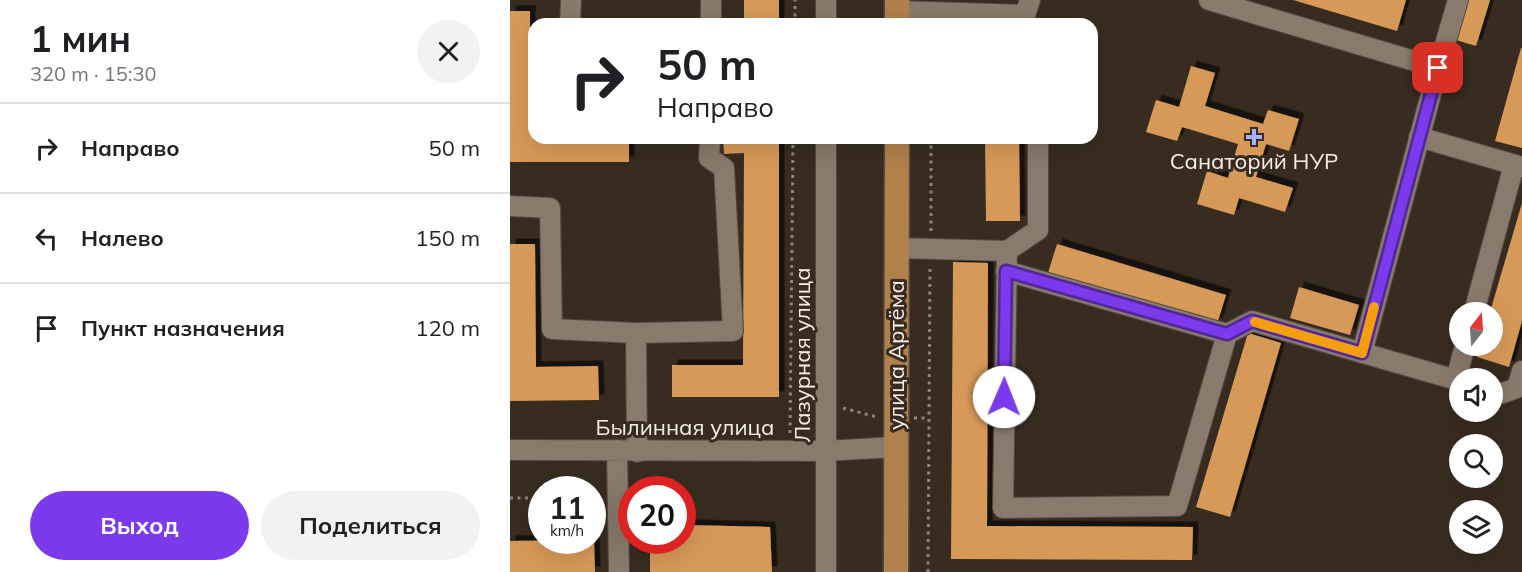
<!DOCTYPE html>
<html lang="ru">
<meta charset="utf-8">
<style>
:root{--surface:#fff;--page:#f2f2f2;--text:#202124;--muted:#757577;--line:#e0e0e0;--accent:#7c3aed}
body{margin:0;font-family:Mulish,sans-serif;background:var(--page);color:var(--text);height:100vh;display:flex;flex-direction:column;font-size:22px;white-space:nowrap}
*{box-sizing:border-box;margin:0}
p{font-size:20px;color:var(--muted)}
.icon{flex:none;width:33px;height:33px;fill:none;stroke:currentColor;stroke-width:2;stroke-linecap:round;stroke-linejoin:round}
.map{position:relative;flex:1;overflow:hidden}
.side{display:flex;flex-direction:column;background:var(--surface);width:510px}
.side>*{flex:none}
.guide{position:absolute;left:18px;top:18px;width:570px;height:126px;border-radius:18px;box-shadow:0 6px 24px #0002;background:#fff;color:var(--text);overflow:hidden}
.needle{width:39px;rotate:17deg}
.fabs{position:absolute;left:939px;top:302px;display:grid;gap:12px}
.fabs a{display:grid;place-items:center;width:54px;height:54px;border-radius:50%;background:var(--surface);box-shadow:0 6px 24px #0002;font-size:30px}
.speed{position:absolute;left:18px;top:476px;display:flex;gap:12px;font-size:30px;font-weight:700;text-align:center}
.speed>*{display:grid;place-content:center;width:78px;height:78px;border-radius:50%;background:var(--surface);box-shadow:0 6px 24px #0002;line-height:1}
.speed small{font-size:15px;font-weight:400}
.speed .limit{border:9px solid #d22;background:#fff;color:#111}
.pin{position:absolute;display:grid;place-items:center;width:51px;height:51px;color:#fff;margin:-26px;border-radius:12px;box-shadow:0 3px 9px #0006}
.me{position:absolute;width:66px;margin:-33px;rotate:1deg;stroke-linejoin:round;filter:drop-shadow(0 0 4px #0008)}
.turn{display:flex;align-items:center;gap:21px;height:126px;padding:0 30px;font-size:27px}
.turn .icon{width:78px;height:78px;stroke-width:2.5}
.turn b{display:block;font-size:42px;line-height:51px}
.round{display:grid;place-items:center;flex:none;width:63px;height:63px;border-radius:32px;background:var(--page)}
.overview{display:flex;align-items:center;justify-content:space-between;height:102px;padding:0 30px}
h1{font-size:36px;font-weight:700;line-height:45px}
.cta{display:flex;gap:12px;margin-top:auto;padding:12px 30px}
.cta a{flex:1;height:69px;border-radius:36px;background:var(--accent);color:#fff;font-size:24px;font-weight:700;line-height:69px;text-align:center}
.cta a+a{background:var(--page);color:var(--text)}
ul{padding:0;list-style:none}
li{display:flex;align-items:center;gap:18px;height:90px;padding:0 30px;border-top:2px solid var(--line)}
li div{flex:1}
li b{display:block;font-size:22px}
li em{font-style:normal}
main{display:flex;flex:1;min-height:0}
.map>svg:first-child{display:block}
</style>
<main>
<section class="side">
<div class="overview"><div><h1>1 мин</h1><p>320 m · 15:30</p></div><a class="round"><svg class="icon" aria-label="close" viewBox="0 0 24 24"><path d="M6 6l12 12M18 6L6 18"/></svg></a></div>
<ul>
<li><svg class="icon" aria-label="right" viewBox="0 0 24 24"><path d="M7 20v-9h11M14 6l5 5-5 5"/></svg><div><b>Направо</b></div><em>50 m</em></li>
<li><svg class="icon" aria-label="left" viewBox="0 0 24 24"><path d="M17 20v-9H6M10 6l-5 5 5 5"/></svg><div><b>Налево</b></div><em>150 m</em></li>
<li><svg class="icon" aria-label="arrive" viewBox="0 0 24 24"><path d="M6 21V4h12l-3 4 3 4H6"/></svg><div><b>Пункт назначения</b></div><em>120 m</em></li>
</ul>
<div class="cta"><a>Выход</a><a>Поделиться</a></div>
</section>
<div class="map">
<svg width="1012" height="572" viewBox="0 0 1012 572">
<defs>
<filter id="shadow"><feDropShadow dx="5.5" dy="-5.5" stdDeviation="0" flood-color="#0009"/></filter>
</defs>
<rect width="100%" height="100%" fill="#382c20"/>
<!-- building -->
<path fill="#d79958" filter="url(#shadow)" d="M234,0H269V24H234Z
M783,0H896L887,31Z
M958,0H980L966,46L946,40Z
M0,11H20V128H24V138H119V162H0Z
M1011,48H1012V148L985,141Z
M681,66L705,73L695,106L753,124L758,110L789,119L779,151L756,144L746,177L783,188L775,212L729,198L724,215L687,204L697,171L718,178L728,144L672,127L667,141L636,132L646,100L669,107Z
M213,138H269V397H162V365H233L234,153L214,154Z
M475,138H509L510,221H476Z
M1012,203V321L999,367L967,357L970,345H982V312H980Z
M0,244H25L26,367L88,366L89,400L0,401Z
M547,244L716,295L707,324L538,273Z
M443,262L478,263L477,526L683,527L682,560L441,559Z
M789,287L849,305L840,335L780,318Z
M738,333L771,343L720,517L686,507Z
M172,525L260,527L262,572H140V540H172Z
M84,540L85,572H0V541Z"/>
<g fill="none" stroke-linecap="round" stroke-linejoin="round">
<defs>
<path id="minor" d="M699,0L928,68
M387,11L515,15L520,0
M60,24L61,0
M201,24V0
M316,24V0
M909,137L1012,167
M528,138V230L497,251L493,508L667,506L717,334L742,321L950,381
M0,206L40,208L42,329L126,333L127,452
M387,248L497,251
M496,271L717,334
M964,312L1004,165
M126,333L223,331L214,168L199,158L200,138
M852,353L928,68L948,0
M946,380L955,345
M982,391L993,393L1007,388L1012,371
M0,450L315,451L385,447
M107,450L109,572
M316,572V138"/>
<path id="major" d="M387,24V0
M386,572L387,138"/>
</defs>
<!-- minor casing -->
<use href="#minor" stroke="#53493f" stroke-width="22"/>
<!-- major casing -->
<use href="#major" stroke="#53493f" stroke-width="27"/>
<!-- path -->
<path stroke="#8e847a" stroke-width="3" stroke-dasharray="3 4.5" stroke-linecap="butt" d="M285,24V0
M421,231V138
M333,408L367,417
M404,418H419
M280,433L283,138
M0,498H32
M418,572L420,265"/>
<!-- minor -->
<use href="#minor" stroke="#887a6c" stroke-width="20"/>
<!-- major -->
<use href="#major" stroke="#b1814c" stroke-width="24"/>
</g>
<g fill="none" stroke-linecap="round" stroke-linejoin="round">
<defs>
<path id="route" d="M494,397L496,271L717,334L742,321L852,353L928,68"/>
</defs>
<!-- route casing -->
<use href="#route" stroke="#51269a" stroke-width="15"/>
<!-- route -->
<use href="#route" stroke="#7c3aed" stroke-width="10"/>
<!-- slow -->
<path stroke="#f59e0b" stroke-width="10" d="M745,322L852,353L864,307"/>
</g>
<!-- markers -->
<path fill="#a4b1fc" stroke="#382c20" stroke-width="2" d="M741 128h6v6h6v6h-6v6h-6v-6h-6v-6h6z"/>
<g text-anchor="middle" stroke-width="6" stroke-linejoin="round" paint-order="stroke">
<!-- poi labels -->
<g font-size="22" fill="#f7efe8" stroke="#382c20">
<text x="744" y="169">Санаторий НУР</text>
</g>
<!-- street labels -->
<g font-size="22" fill="#f7efe8" stroke="#382c20">
<text transform="translate(292 355) rotate(-90)" y="8">Лазурная улица</text>
<text transform="translate(386 355) rotate(-90)" y="8">улица Артёма</text>
<text x="175" y="435">Былинная улица</text>
</g>
</g>
</svg>
<div class="fabs">
<a><svg class="needle" viewBox="-14 -14 28 28"><path d="M0-13l5 13h-10z" fill="#e53935"/><path d="M0 13l5-13h-10z" fill="#757577"/></svg></a>
<a><svg class="icon" aria-label="sound" viewBox="0 0 24 24"><path d="M4 9h4l5-4v14l-5-4H4zM17 9q2 3 0 6"/></svg></a>
<a><svg class="icon" aria-label="search" viewBox="0 0 24 24"><circle cx="10" cy="10" r="6"/><path d="M15 15l6 6"/></svg></a>
<a><svg class="icon" aria-label="layers" viewBox="0 0 24 24"><path d="M12 4l9 5-9 5-9-5zM3 14l9 5 9-5"/></svg></a>
</div>
<div class="speed"><div>11<small>km/h</small></div><div class="limit">20</div></div>
<div class="pin" style="left:928px;top:68px;background:#d93025"><svg class="icon" aria-label="arrive" viewBox="0 0 24 24"><path d="M6 21V4h12l-3 4 3 4H6"/></svg></div>
<svg class="me" style="left:494px;top:397px" viewBox="-20 -20 40 40"><circle r="19" fill="#fff"/><path d="M0-13L10 11 0 6-10 11z" fill="#7c3aed"/></svg>
<div class="guide">
<div class="turn"><svg class="icon" aria-label="right" viewBox="0 0 24 24"><path d="M7 20v-9h11M14 6l5 5-5 5"/></svg><div><b>50 m</b>Направо</div></div>
</div>
</div>
</main>
